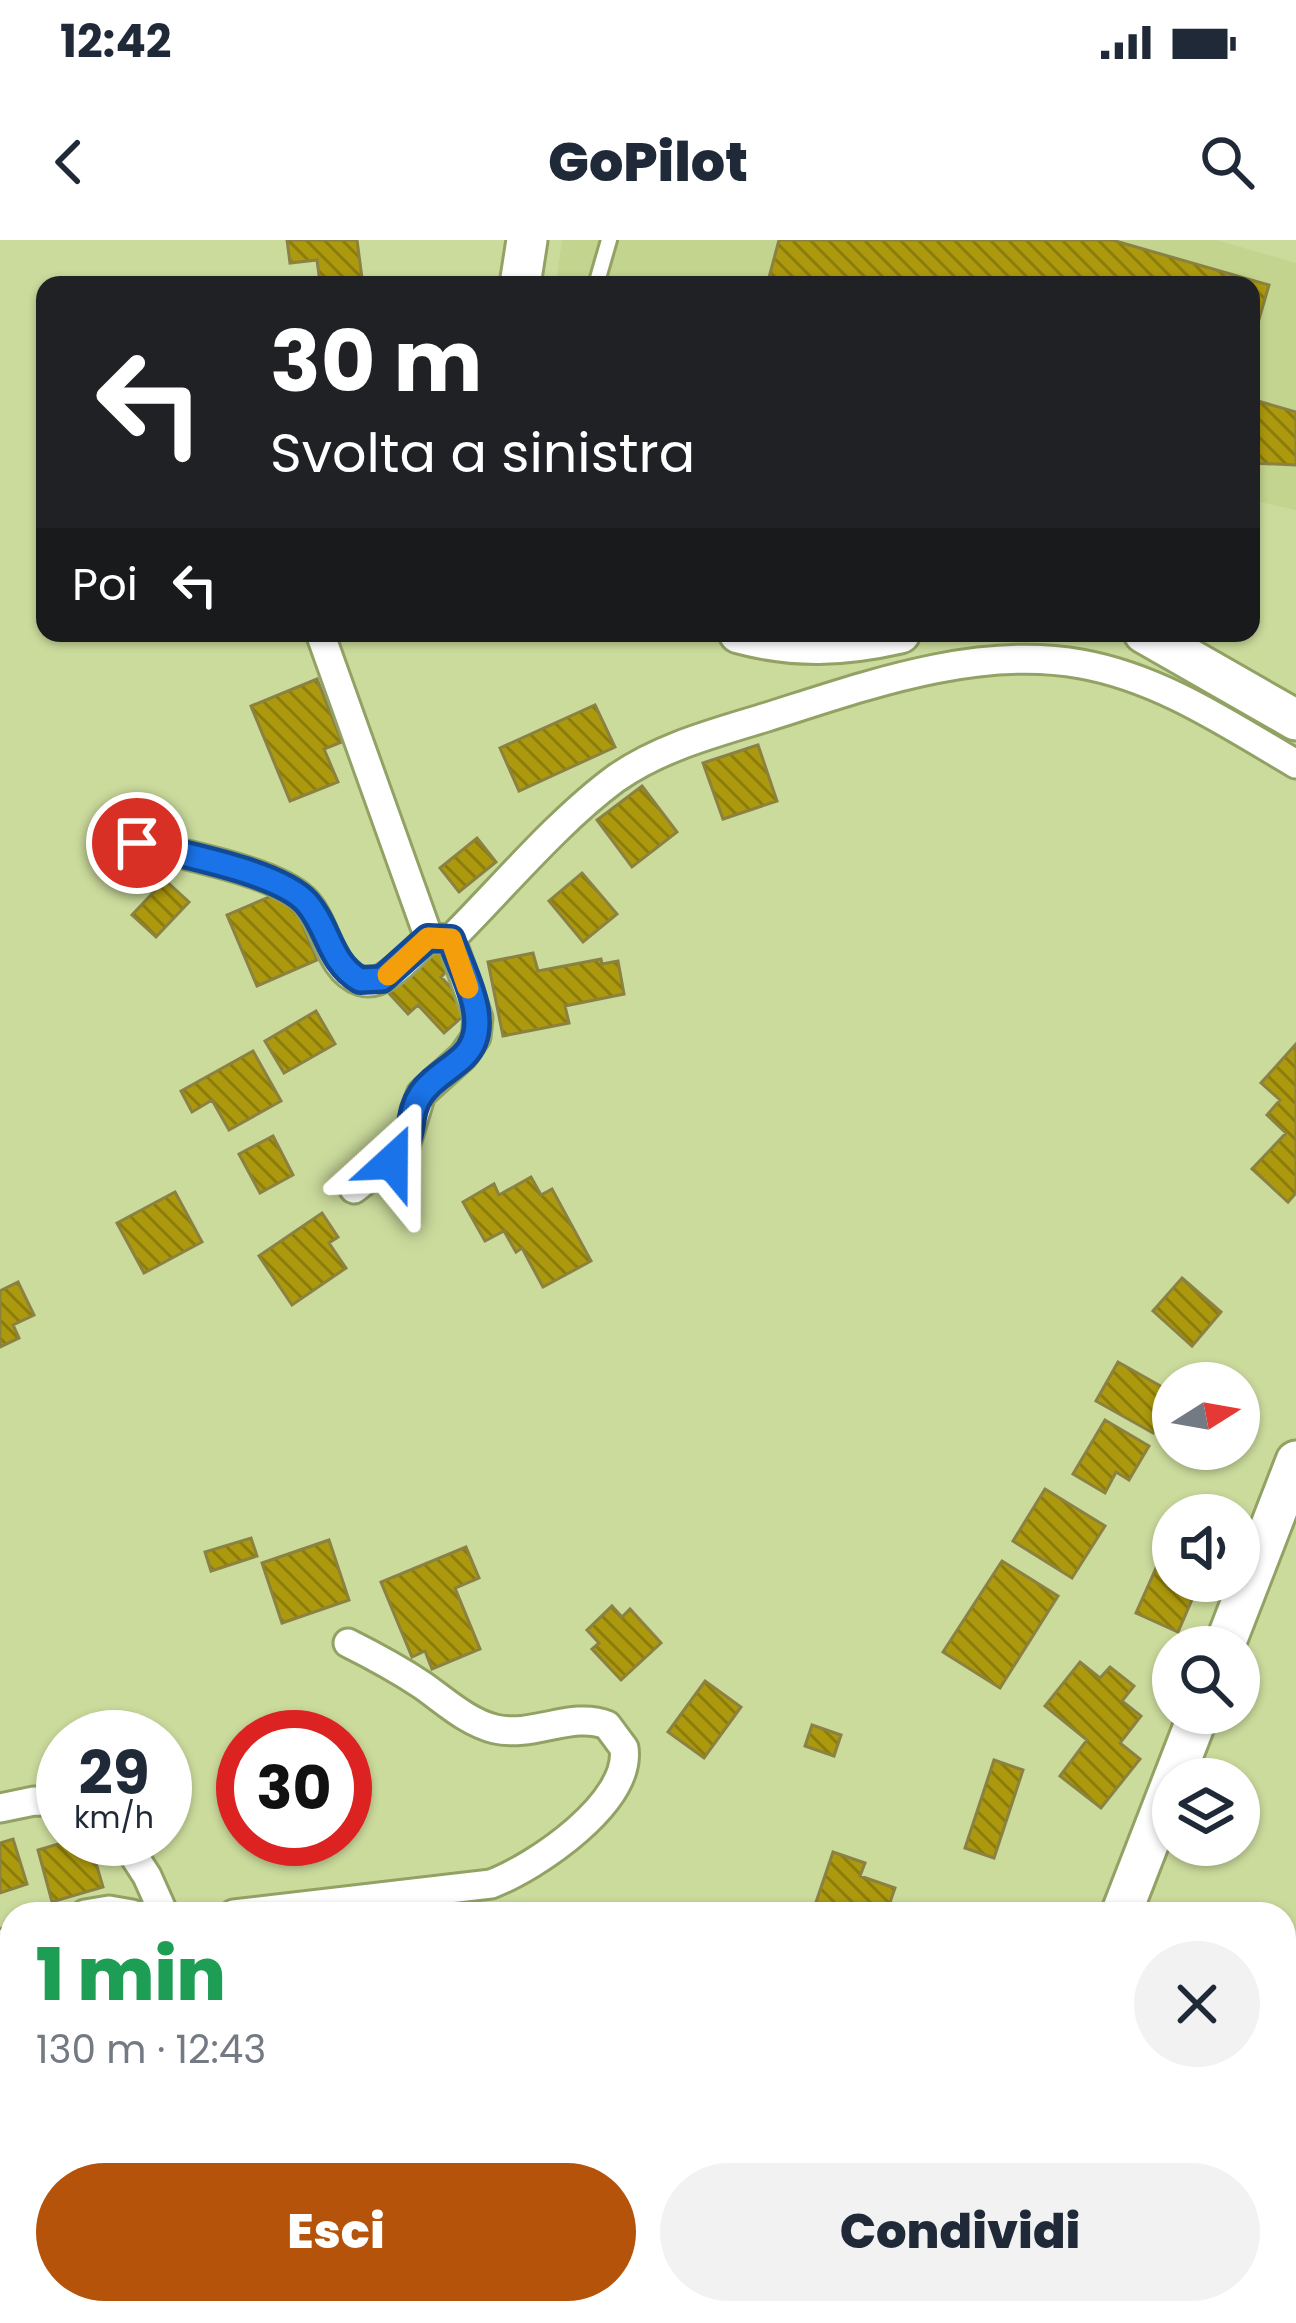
<!DOCTYPE html>
<html lang="it">
<meta charset="utf-8">
<style>
:root{--surface:#fff;--page:#f2f2f3;--text:#1f2937;--muted:#747a83;--accent:#b45309}
body{margin:0;font-family:Poppins,sans-serif;background:var(--page);color:var(--text);height:100vh;display:flex;flex-direction:column;font-size:45px;white-space:nowrap}
*{box-sizing:border-box;margin:0}
p{font-size:39px;color:var(--muted)}
.icon{flex:none;width:66px;height:66px;fill:none;stroke:currentColor;stroke-width:2;stroke-linecap:round;stroke-linejoin:round}
.map{position:relative;flex:1;overflow:hidden}
.details{position:absolute;left:0px;top:1662px;width:1296px;height:423px;display:flex;flex-direction:column;background:var(--surface);border-radius:36px 36px 0 0;box-shadow:0 3px 9px #0004}
.details>*{flex:none}
.guide{position:absolute;left:36px;top:36px;width:1224px;height:366px;border-radius:24px;box-shadow:0 3px 9px #0004;background:#202124;color:#fff;overflow:hidden}
.needle{width:78px;rotate:79deg}
.buttons{position:absolute;left:1152px;top:1122px;display:grid;gap:24px}
.buttons a{display:grid;place-items:center;width:108px;height:108px;border-radius:50%;background:var(--surface);box-shadow:0 3px 9px #0004;font-size:60px}
.speed{position:absolute;left:36px;top:1470px;display:flex;gap:24px;font-size:60px;font-weight:700;text-align:center}
.speed>*{display:grid;place-content:center;width:156px;height:156px;border-radius:50%;background:var(--surface);box-shadow:0 3px 9px #0004;line-height:1}
.speed small{font-size:30px;font-weight:400}
.speed .limit{border:18px solid #d22;background:#fff;color:#111}
.pin{position:absolute;display:grid;place-items:center;width:102px;height:102px;color:#fff;margin:-51px;border:6px solid #fff;border-radius:50%;box-shadow:0 3px 12px #0007}
.me{position:absolute;width:132px;margin:-66px;rotate:24deg;stroke-linejoin:round;filter:drop-shadow(0 0 9px #0008)}
.turn{display:flex;align-items:center;gap:42px;height:252px;padding:0 36px;font-size:54px}
.turn .icon{width:156px;height:156px;stroke-width:2.5}
.turn b{display:block;font-size:84px;line-height:102px}
.then{display:flex;align-items:center;height:114px;padding:0 36px;background:#0003;gap:24px;font-size:45px}
.round{display:grid;place-items:center;flex:none;width:126px;height:126px;border-radius:63px;background:var(--page)}
.summary{display:flex;align-items:center;justify-content:space-between;height:204px;padding:0 36px}
h1{font-size:72px;font-weight:800;line-height:90px;color:#1e9e55}
.action{display:flex;gap:24px;margin-top:auto;padding:24px 36px}
.action a{flex:1;height:138px;border-radius:72px;background:var(--accent);color:#fff;font-size:48px;font-weight:800;line-height:138px;text-align:center}
.action a+a{background:var(--page);color:var(--text)}
.status{display:flex;justify-content:space-between;align-items:center;height:84px;padding:0 60px;background:var(--surface);direction:ltr}
.status svg{height:33px;fill:currentColor}
header{display:flex;justify-content:space-between;align-items:center;height:156px;padding:0 36px;background:var(--surface);font-size:54px;font-weight:800}
.map>svg:first-child{display:block}
</style>
<div class="status"><b>12:42</b><svg viewBox="0 0 49 12"><path d="M0 12V9h3v3zM5 12V6h3v6zM10 12V3h3v9zM15 12V0h3v12zM26 1h20v11H26zM47 4h2v5h-2z"/></svg></div>
<header><svg class="icon" aria-label="back" viewBox="0 0 24 24"><path d="M15 5l-7 7 7 7"/></svg>GoPilot<svg class="icon" aria-label="search" viewBox="0 0 24 24"><circle cx="10" cy="10" r="6"/><path d="M15 15l6 6"/></svg></header>
<div class="map">
<svg width="1296" height="2083" viewBox="0 0 1296 2083">
<defs>
<pattern id="building-back-hatch" width="6" height="6" patternUnits="userSpaceOnUse" patternTransform="scale(3)"><rect width="6" height="6" fill="#ac990d"/><path d="M-1 5l2 2M0 0l6 6M5-1l2 2" fill="none" stroke="#8b7c0b"/></pattern>
</defs>
<rect width="100%" height="100%" fill="#cbdb9c"/>
<!-- built -->
<path fill="#c2d48d" d="M562,0H1216L1296,23V270L1251,260V45H556Z"/>
<!-- building -->
<path fill="url(#building-back-hatch)" stroke="#8b8140" stroke-width="3" d="M287,0H357L362,38L320,43L317,20L290,23Z
M779,0H1112L1269,45L1258,83L1251,81V45H767Z
M1251,159L1296,172V225L1251,223Z
M317,439L342,502L324,509L338,542L290,561L251,466Z
M595,465L615,507L519,551L500,508Z
M758,505L777,561L723,579L703,523Z
M642,546L677,592L632,627L597,580Z
M477,598L496,622L459,652L440,628Z
M582,633L617,674L583,702L549,661Z
M165,640L189,662L156,697L132,675Z
M288,649L317,720L257,746L227,675Z
M434,705L453,725L441,737L471,769L444,793L418,765L408,774L386,750Z
M533,713L538,731L601,719L602,724L618,721L624,754L565,766L569,783L503,796L488,722Z
M316,771L335,804L284,833L265,801Z
M1296,804V953L1288,962L1252,929L1286,893L1267,875L1280,860L1261,843Z
M253,811L281,861L229,890L212,860L192,872L181,851Z
M273,896L293,935L260,953L239,914Z
M531,937L541,955L552,949L591,1021L543,1047L522,1008L516,1012L504,991L485,1001L463,962L494,944L499,955Z
M175,952L202,1002L144,1033L117,983Z
M322,973L338,997L329,1003L346,1028L292,1065L259,1016Z
M1182,1038L1221,1072L1192,1106L1153,1071Z
M18,1042L34,1075L13,1085L19,1098L0,1107V1051Z
M1118,1122L1173,1153L1153,1193L1096,1161Z
M1105,1180L1149,1206L1129,1240L1116,1232L1105,1253L1073,1234Z
M1045,1249L1105,1286L1072,1338L1013,1301Z
M251,1298L257,1316L211,1331L205,1312Z
M329,1300L349,1360L282,1383L262,1323Z
M466,1307L479,1338L455,1348L480,1409L432,1429L425,1411L412,1417L381,1342Z
M1173,1309V1341H1200L1178,1392L1136,1373L1161,1317L1169,1320Z
M1002,1321L1058,1356L1000,1448L943,1412Z
M612,1366L622,1377L630,1369L661,1403L621,1440L592,1409L599,1403L587,1390Z
M1080,1422L1100,1438L1110,1427L1134,1446L1122,1461L1141,1476L1120,1503L1140,1519L1101,1568L1060,1536L1087,1500L1045,1466Z
M705,1441L741,1467L704,1518L668,1492Z
M812,1485L841,1495L834,1516L805,1506Z
M994,1520L1023,1530L994,1618L965,1608Z
M13,1599L27,1644L0,1653V1603Z
M75,1599H89L103,1647L52,1662L38,1610Z
M833,1612L865,1623L860,1636L895,1648L886,1674H812Z
M12,1805V1875L0,1877V1808Z"/>
<g fill="none" stroke-linecap="round" stroke-linejoin="round">
<defs>
<path id="service" d="M596,45L609,0"/>
<path id="minor" d="M320,393L429,698
M137,603C179,614 274,631 303,659C327,681 327,729 361,741C385,749 413,712 429,698L451,699C502,648 558,581 615,539C660,507 715,493 767,477C865,446 977,405 1081,424C1160,438 1228,484 1296,524
M354,949L404,910L421,854L463,816L476,797L478,778L451,699
M0,1568L34,1561L63,1562
M123,1599L147,1636L164,1674
M85,1674L109,1670L132,1674
M234,1674L491,1644C536,1627 632,1562 624,1508L607,1485C572,1471 533,1498 495,1489C467,1482 445,1461 422,1445C398,1429 374,1416 348,1403
M0,1705L12,1700
M320,2083L337,2073"/>
<path id="secondary" d="M520,45L527,0
M739,393C795,408 843,406 900,393
M1144,393L1296,480
M1224,1407L1296,1221
M1121,1674L1199,1473
M993,2083L996,2073"/>
</defs>
<!-- service casing -->
<use href="#service" stroke="#92a264" stroke-width="20"/>
<!-- minor casing -->
<use href="#minor" stroke="#92a264" stroke-width="33"/>
<!-- secondary casing -->
<use href="#secondary" stroke="#92a264" stroke-width="45"/>
<!-- service -->
<use href="#service" stroke="#fff" stroke-width="14"/>
<!-- minor -->
<use href="#minor" stroke="#fff" stroke-width="27"/>
<!-- secondary -->
<use href="#secondary" stroke="#fff" stroke-width="39"/>
</g>
<g fill="none" stroke-linecap="round" stroke-linejoin="round">
<defs>
<path id="route" d="M137,603C179,614 280,632 307,663C329,688 329,722 360,740L382,739L428,698L451,699C462,732 495,785 464,816C451,829 432,838 421,854C405,878 418,898 392,922"/>
</defs>
<!-- route casing -->
<use href="#route" stroke="#114b97" stroke-width="30"/>
<!-- route -->
<use href="#route" stroke="#1a73e8" stroke-width="21"/>
<!-- slow -->
<path stroke="#f59e0b" stroke-width="21" d="M388,735L428,698L451,699L468,748"/>
</g>
</svg>
<div class="buttons">
<a><svg class="needle" viewBox="-14 -14 28 28"><path d="M0-13l5 13h-10z" fill="#e53935"/><path d="M0 13l5-13h-10z" fill="#747a83"/></svg></a>
<a><svg class="icon" aria-label="sound" viewBox="0 0 24 24"><path d="M4 9h4l5-4v14l-5-4H4zM17 9q2 3 0 6"/></svg></a>
<a><svg class="icon" aria-label="search" viewBox="0 0 24 24"><circle cx="10" cy="10" r="6"/><path d="M15 15l6 6"/></svg></a>
<a><svg class="icon" aria-label="layers" viewBox="0 0 24 24"><path d="M12 4l9 5-9 5-9-5zM3 14l9 5 9-5"/></svg></a>
</div>
<div class="speed"><div>29<small>km/h</small></div><div class="limit">30</div></div>
<div class="pin" style="left:137px;top:603px;background:#d93025"><svg class="icon" aria-label="arrive" viewBox="0 0 24 24"><path d="M6 21V4h12l-3 4 3 4H6"/></svg></div>
<svg class="me" style="left:392px;top:922px" viewBox="-20 -20 40 40"><path d="M0-17L14 15 0 8-14 15z" fill="#1a73e8" stroke="#fff" stroke-width="4"/></svg>
<div class="guide">
<div class="turn"><svg class="icon" aria-label="left" viewBox="0 0 24 24"><path d="M17 20v-9H6M10 6l-5 5 5 5"/></svg><div><b>30 m</b>Svolta a sinistra</div></div>
<div class="then">Poi<svg class="icon" aria-label="left" viewBox="0 0 24 24"><path d="M17 20v-9H6M10 6l-5 5 5 5"/></svg></div>
</div>
<section class="details">
<div class="summary"><div><h1>1 min</h1><p>130 m · 12:43</p></div><a class="round"><svg class="icon" aria-label="close" viewBox="0 0 24 24"><path d="M6 6l12 12M18 6L6 18"/></svg></a></div>
<div class="action"><a>Esci</a><a>Condividi</a></div>
</section>
</div>
